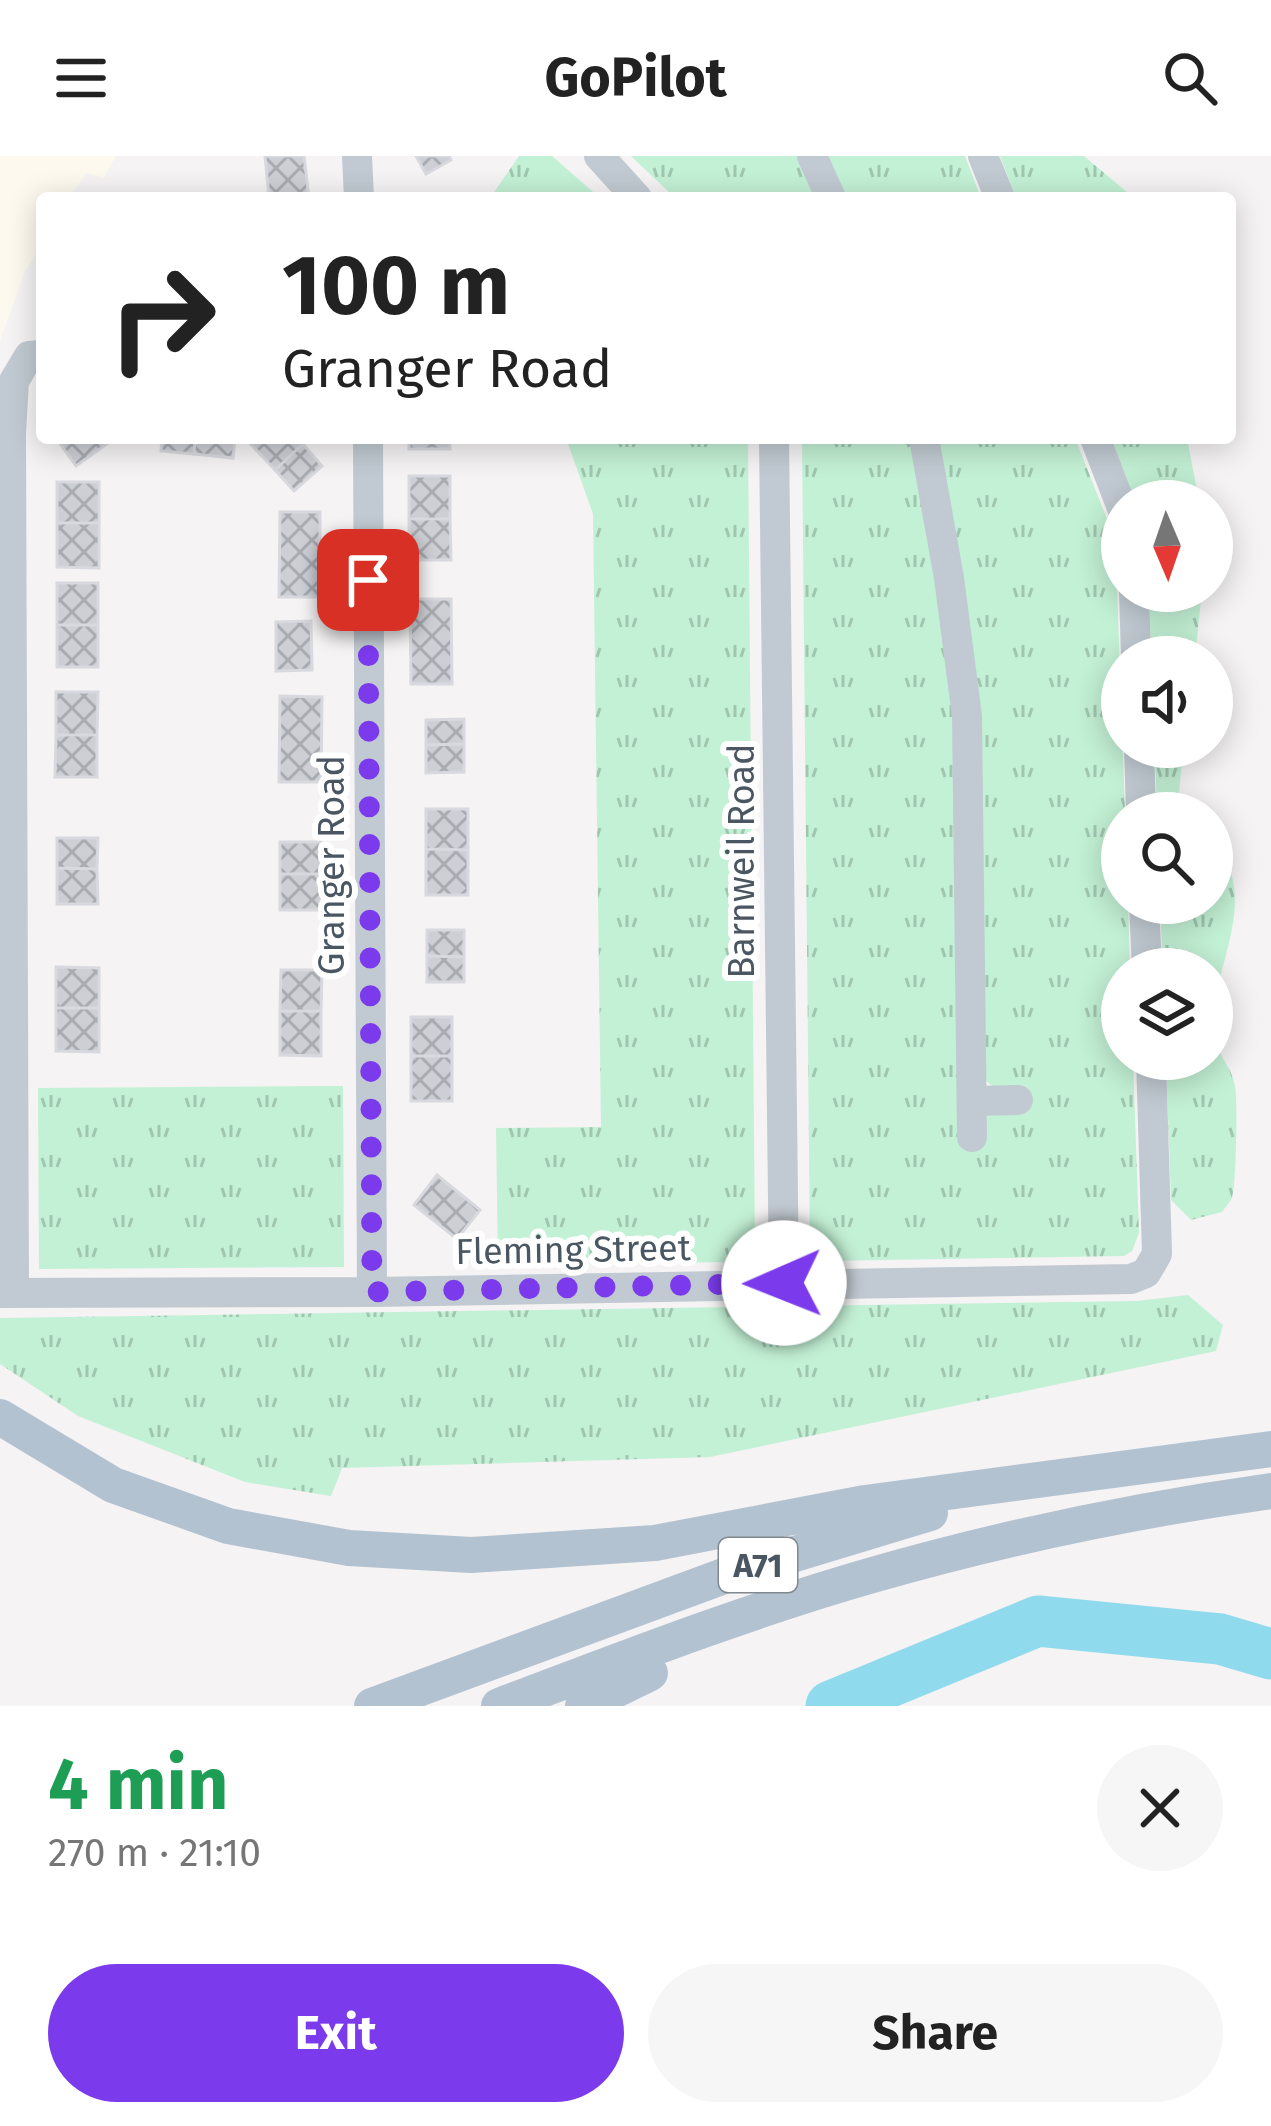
<!DOCTYPE html>
<meta charset="utf-8">
<style>
:root{--surface:#fff;--page:#f6f6f6;--text:#222;--muted:#767676;--accent:#7c3aed}
body{margin:0;font-family:"Fira Sans",sans-serif;background:var(--page);color:var(--text);height:100vh;display:flex;flex-direction:column;font-size:45px;white-space:nowrap}
*{box-sizing:border-box;margin:0}
p{font-size:39px;color:var(--muted)}
.icon{flex:none;width:66px;height:66px;fill:none;stroke:currentColor;stroke-width:2;stroke-linecap:round;stroke-linejoin:round}
.map{position:relative;height:1550px;overflow:hidden}
.sheet{display:flex;flex-direction:column;background:var(--surface);flex:1}
.sheet>*{flex:none}
.banner{position:absolute;left:36px;top:36px;width:1200px;height:252px;border-radius:12px;box-shadow:0 6px 30px #0003;background:#fff;color:var(--text);overflow:hidden}
.needle{width:78px;rotate:178deg}
.tools{position:absolute;left:1101px;top:324px;display:grid;gap:24px}
.tools a{display:grid;place-items:center;width:132px;height:132px;border-radius:50%;background:var(--surface);box-shadow:0 6px 30px #0003;font-size:60px}
.pin{position:absolute;display:grid;place-items:center;width:102px;height:102px;color:#fff;margin:-51px;border-radius:24px;box-shadow:0 6px 18px #0006}
.me{position:absolute;width:132px;margin:-66px;rotate:269deg;stroke-linejoin:round;filter:drop-shadow(0 0 9px #0008)}
.turn{display:flex;align-items:center;gap:42px;height:252px;padding:0 48px;font-size:54px}
.turn .icon{width:156px;height:156px;stroke-width:2.5}
.turn b{display:block;font-size:84px;line-height:102px}
.round{display:grid;place-items:center;flex:none;width:126px;height:126px;border-radius:63px;background:var(--page)}
.headline{display:flex;align-items:center;justify-content:space-between;height:204px;padding:0 48px}
h1{font-size:72px;font-weight:700;line-height:90px;color:#1e9e55}
.cta{display:flex;gap:24px;margin-top:auto;padding:24px 48px}
.cta a{flex:1;height:138px;border-radius:72px;background:var(--accent);color:#fff;font-size:48px;font-weight:700;line-height:138px;text-align:center}
.cta a+a{background:var(--page);color:var(--text)}
header{display:flex;justify-content:space-between;align-items:center;height:156px;padding:0 48px;background:var(--surface);font-size:54px;font-weight:700}
.map>svg:first-child{display:block}
</style>
<header><svg class="icon" aria-label="menu" viewBox="0 0 24 24"><path d="M4 6h16M4 12h16M4 18h16"/></svg>GoPilot<svg class="icon" aria-label="search" viewBox="0 0 24 24"><circle cx="10" cy="10" r="6"/><path d="M15 15l6 6"/></svg></header>
<div class="map">
<svg width="1271" height="1550" viewBox="0 0 1271 1550">
<defs>
<pattern id="grass-tufts" width="24" height="20" patternUnits="userSpaceOnUse" patternTransform="scale(3)"><rect width="24" height="20" fill="#c3f1d5"/><path d="M3 7l-1-3M5 7V3M7 7l1-3M15 17l-1-3M17 17v-4M19 17l1-3" fill="none" stroke="#a0c6b0"/></pattern>
<pattern id="building-cross-hatch" width="8" height="8" patternUnits="userSpaceOnUse" patternTransform="scale(3)"><rect width="8" height="8" fill="#cdcfd5"/><path d="M0 0l8 8M0 8l8-8" fill="none" stroke="#a8abb0"/></pattern>
</defs>
<rect width="100%" height="100%" fill="#f5f3f3"/>
<!-- commercial -->
<path fill="#fdf9ef" d="M0,0H116L104,22L86,17L70,42H42V88L25,116L0,185Z"/>
<!-- grass -->
<path fill="url(#grass-tufts)" d="M519,0H552L600,42H490Z
M631,0H802L819,42H675Z
M827,0H965L981,42H846Z
M1000,0H1084L1134,42H1016Z
M566,282H748L755,1095L751,1102L741,1106L498,1108L496,972L601,971L593,358Z
M802,282H914L951,511L984,967L993,931L984,923L936,282H1075L1107,363L1116,403L1125,657L1122,747H1128L1130,813H1122V903H1133L1139,1077L1132,1095L1124,1100L824,1105L810,1095Z
M1111,282H1187L1199,345H1135Z
M1149,435H1202L1195,501H1151Z
M1155,591H1183L1179,639L1189,657H1157Z
M1212,684C1263,741 1213,807 1213,870C1213,895 1231,908 1235,930C1238,942 1236,1031 1232,1041C1230,1047 1225,1051 1222,1056L1191,1064L1171,1044L1166,903H1212V813H1163L1160,747H1212Z
M343,930L344,1111L39,1113L38,932Z
M1188,1139L1223,1169L1216,1195L710,1301L342,1312L331,1340L245,1326L78,1260L0,1208V1162L1137,1145Z"/>
<g fill="none" stroke-linecap="round" stroke-linejoin="round">
<!-- river -->
<path stroke="#90daee" stroke-width="51" d="M831,1550L1038,1465L1220,1483L1271,1498"/>
</g>
<!-- building -->
<path fill="url(#building-cross-hatch)" stroke="#d7d9de" stroke-width="3" d="M265,0H304L309,42H269Z
M416,0H449L451,4L426,18Z
M56,282H115L76,310Z
M162,282H195L194,298L161,295Z
M195,282H235L233,302L194,298Z
M297,282L303,288L275,314L246,283Z
M409,282H450V293H409Z
M303,288L322,310L294,335L275,314Z
M409,320H450V363H409Z
M57,326H99V367H57Z
M280,356H320V441H279Z
M409,363H450L451,404H409Z
M57,367H99V412L57,411Z
M57,427H98V469H57Z
M410,443H451L452,528H411Z
M311,465L312,514L276,515V466Z
M57,469H98V511H57Z
M56,536H98L97,579H56Z
M280,540L322,541L321,626H279Z
M464,563V588L426,589V564Z
M56,579H97V621H55Z
M464,588V616L426,617V589Z
M426,653H468V694L426,693Z
M57,682H98L97,713L57,712Z
M280,686H321V718H280Z
M426,693L468,694V739H426Z
M57,712L97,713L98,748H57Z
M280,718H321V754H280Z
M427,774H464V801L427,800Z
M427,800L464,801V826H427Z
M56,811L99,812V852H56Z
M281,814H322L321,855H280Z
M56,852H99V896L56,895Z
M280,855H321V900L280,899Z
M411,861H452V900H411Z
M411,900H452V945H411Z
M437,1019L480,1054L457,1083L414,1049Z"/>
<g fill="none" stroke-linecap="round" stroke-linejoin="round">
<!-- minor -->
<path stroke="#c1cad2" stroke-width="30" d="M357,0L359,42
M599,0L637,42
M812,0L831,42
M983,0L1000,42
M368,282L372,1136
M774,282L784,1127
M924,282L949,422L967,560L972,981
M1095,282L1122,352
M1134,435L1136,501
M1139,591L1141,657
M1144,747L1147,813
M972,945L1018,944
M0,1137L372,1136L1131,1123L1146,1117L1157,1098L1151,903
M14,1137L11,278L14,225L29,200L42,199"/>
<!-- major -->
<path stroke="#b3c2d1" stroke-width="36" d="M0,1261L113,1329L228,1370L349,1392L471,1399L655,1387L865,1347L1271,1293
M372,1550L732,1417L930,1357
M499,1550C621,1504 744,1456 869,1420C1001,1382 1135,1354 1271,1335
M583,1550L650,1517"/>
</g>
<g fill="none" stroke-linecap="round" stroke-linejoin="round">
<!-- route -->
<path stroke="#7c3aed" stroke-width="21" stroke-dasharray="0 37.8" d="M368,424L372,1136L784,1127"/>
</g>
<g text-anchor="middle" stroke-width="12" stroke-linejoin="round" paint-order="stroke">
<!-- shield labels -->
<rect fill="#fff" stroke="#808990" stroke-width="3" x="719" y="1382" width="78" height="54" rx="9"/>
<g font-size="33" font-weight="bold" fill="#4a5661">
<text x="758" y="1421">A71</text>
</g>
<!-- street labels -->
<g font-size="36" fill="#4a5661" stroke="#fff">
<text transform="translate(741 705) rotate(-90)" y="13">Barnweil Road</text>
<text transform="translate(331 709) rotate(-90)" y="13">Granger Road</text>
<text transform="translate(573 1093) rotate(-1)" y="13">Fleming Street</text>
</g>
</g>
</svg>
<div class="tools">
<a><svg class="needle" viewBox="-14 -14 28 28"><path d="M0-13l5 13h-10z" fill="#e53935"/><path d="M0 13l5-13h-10z" fill="#767676"/></svg></a>
<a><svg class="icon" aria-label="sound" viewBox="0 0 24 24"><path d="M4 9h4l5-4v14l-5-4H4zM17 9q2 3 0 6"/></svg></a>
<a><svg class="icon" aria-label="search" viewBox="0 0 24 24"><circle cx="10" cy="10" r="6"/><path d="M15 15l6 6"/></svg></a>
<a><svg class="icon" aria-label="layers" viewBox="0 0 24 24"><path d="M12 4l9 5-9 5-9-5zM3 14l9 5 9-5"/></svg></a>
</div>
<div class="pin" style="left:368px;top:424px;background:#d93025"><svg class="icon" aria-label="arrive" viewBox="0 0 24 24"><path d="M6 21V4h12l-3 4 3 4H6"/></svg></div>
<svg class="me" style="left:784px;top:1127px" viewBox="-20 -20 40 40"><circle r="19" fill="#fff"/><path d="M0-13L10 11 0 6-10 11z" fill="#7c3aed"/></svg>
<div class="banner">
<div class="turn"><svg class="icon" aria-label="right" viewBox="0 0 24 24"><path d="M7 20v-9h11M14 6l5 5-5 5"/></svg><div><b>100 m</b>Granger Road</div></div>
</div>
</div>
<section class="sheet">
<div class="headline"><div><h1>4 min</h1><p>270 m · 21:10</p></div><a class="round"><svg class="icon" aria-label="close" viewBox="0 0 24 24"><path d="M6 6l12 12M18 6L6 18"/></svg></a></div>
<div class="cta"><a>Exit</a><a>Share</a></div>
</section>
